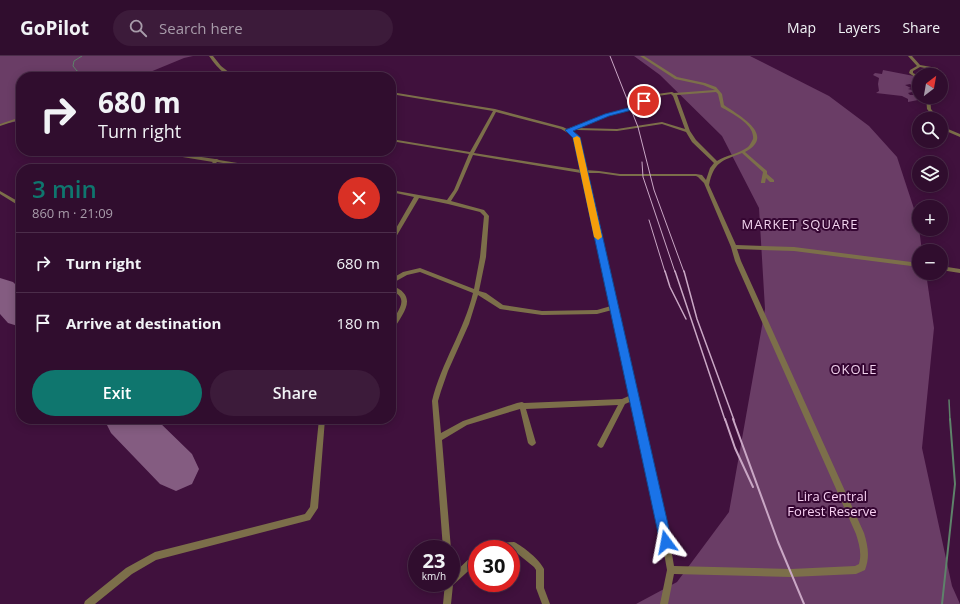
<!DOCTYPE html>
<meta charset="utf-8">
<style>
:root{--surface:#300d2e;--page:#3c1b3a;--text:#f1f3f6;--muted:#a89caa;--line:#4b2d4a;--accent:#0f766e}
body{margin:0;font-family:"Open Sans",sans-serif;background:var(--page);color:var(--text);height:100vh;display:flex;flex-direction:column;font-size:15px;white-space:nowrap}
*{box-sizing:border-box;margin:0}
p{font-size:13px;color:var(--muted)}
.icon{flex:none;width:22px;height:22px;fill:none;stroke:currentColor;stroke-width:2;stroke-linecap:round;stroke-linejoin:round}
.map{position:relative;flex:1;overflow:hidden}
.sheet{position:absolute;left:16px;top:108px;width:380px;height:260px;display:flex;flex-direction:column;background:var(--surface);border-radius:16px;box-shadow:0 2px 10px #0003,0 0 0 1px var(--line)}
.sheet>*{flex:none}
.guide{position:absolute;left:16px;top:16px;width:380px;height:84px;border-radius:16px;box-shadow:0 2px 10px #0003,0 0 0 1px var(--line);background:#300d2e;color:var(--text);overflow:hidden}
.needle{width:26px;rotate:31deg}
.fabs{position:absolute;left:912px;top:12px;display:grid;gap:8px}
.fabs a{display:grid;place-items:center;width:36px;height:36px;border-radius:50%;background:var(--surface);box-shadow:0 2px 10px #0003,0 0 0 1px var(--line);font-size:20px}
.speed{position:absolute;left:408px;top:484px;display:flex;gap:8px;font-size:20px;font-weight:700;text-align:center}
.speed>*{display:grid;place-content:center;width:52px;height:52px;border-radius:50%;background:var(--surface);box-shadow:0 2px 10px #0003,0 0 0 1px var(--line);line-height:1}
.speed small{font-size:10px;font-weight:400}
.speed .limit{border:6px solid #d22;background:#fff;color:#111}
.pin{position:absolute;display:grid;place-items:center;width:34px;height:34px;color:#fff;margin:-17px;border:2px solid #fff;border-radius:50%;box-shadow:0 1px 4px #0007}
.me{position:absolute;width:44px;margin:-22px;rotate:347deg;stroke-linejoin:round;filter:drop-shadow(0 0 3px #0008)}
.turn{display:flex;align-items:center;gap:14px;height:84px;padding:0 16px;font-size:18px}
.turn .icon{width:52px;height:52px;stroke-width:2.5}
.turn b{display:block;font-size:28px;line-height:34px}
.round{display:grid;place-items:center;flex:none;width:42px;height:42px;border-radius:21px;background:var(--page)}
.summary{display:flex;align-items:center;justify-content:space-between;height:68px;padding:0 16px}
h1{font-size:24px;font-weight:600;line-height:30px;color:var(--accent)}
.cta{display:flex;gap:8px;margin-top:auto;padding:8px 16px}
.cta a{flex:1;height:46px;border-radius:24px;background:var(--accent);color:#fff;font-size:16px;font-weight:600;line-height:46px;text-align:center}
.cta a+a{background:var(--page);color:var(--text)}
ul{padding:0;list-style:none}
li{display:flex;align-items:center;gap:12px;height:60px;padding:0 16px;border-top:1px solid var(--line)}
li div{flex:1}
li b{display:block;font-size:15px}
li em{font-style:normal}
header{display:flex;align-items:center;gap:24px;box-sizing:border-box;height:56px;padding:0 20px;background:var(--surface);border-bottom:1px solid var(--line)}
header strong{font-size:19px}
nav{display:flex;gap:22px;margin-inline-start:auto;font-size:14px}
.search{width:280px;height:36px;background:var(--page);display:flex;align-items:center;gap:10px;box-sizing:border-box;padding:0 14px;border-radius:22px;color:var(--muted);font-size:15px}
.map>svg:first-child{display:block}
</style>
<header>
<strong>GoPilot</strong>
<div class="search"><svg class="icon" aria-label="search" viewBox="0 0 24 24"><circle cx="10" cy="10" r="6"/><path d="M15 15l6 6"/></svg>Search here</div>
<nav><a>Map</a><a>Layers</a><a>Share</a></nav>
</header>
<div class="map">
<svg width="960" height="548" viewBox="0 0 960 548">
<rect width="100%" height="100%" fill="#40113d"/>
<!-- green -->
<path fill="#6a3d66" d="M0,0H193L184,2L138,21H21V65L0,68Z
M634,0H750L829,40L869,70L897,101L918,165L922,195H919V217H926L934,272L922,392L952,530L960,548H636L677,526L729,456L765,253L759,152L722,80L660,19Z
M883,14L919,21V36L917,34L918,33L910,28L905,29L911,32L908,33L916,35L908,37L910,39H917L919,41H916L919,43L926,41V46L918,44L908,46V43L902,40L876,37L879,35L878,28L879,22L873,19L875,17L882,18Z"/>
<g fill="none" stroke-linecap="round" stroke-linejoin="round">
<!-- stream-far2 -->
<path stroke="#5e826a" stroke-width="1" d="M82,0L74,5L73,10L77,15L84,18"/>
<!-- stream-far1 -->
<path stroke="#5e826a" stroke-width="1.5" d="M949,344L950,364"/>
<!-- stream -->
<path stroke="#5e826a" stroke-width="2" d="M942,548L955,428L950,363"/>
<!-- runway -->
<path fill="#845c81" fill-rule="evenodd" d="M0,222L13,226L21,234V271L8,267L0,258Z
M104,363H156L192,398L199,413L192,428L176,435L160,428L111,377Z"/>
<!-- minor -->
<path fill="#7c6f4a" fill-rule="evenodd" d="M209,0H213L221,10L235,21C224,21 215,8 209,0Z
M640,0H644L677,21L705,27L716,31L722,38L724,49C738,59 777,79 745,96L767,115V118L774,124V126H770L766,122L765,127H761V126L763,116L742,97C721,105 714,106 709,129L736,189L794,191L919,207V211L794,195L737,193L741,205L864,477C868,490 870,501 865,514L856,518L791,521L674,518L668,548H660L667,514L662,486L632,345L625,348L603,391L601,392L599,391L597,389L618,349L526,353L536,387L534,389L532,390L530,389L528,387L520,353L467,369L442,384L451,493H443L432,345C441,307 464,275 473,237L420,216L407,219L391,228V223L403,216L420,212L474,233L480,201L484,160L480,156L448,148L419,142L393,186L391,187V181L414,141L391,136V134L447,144L454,134L469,98L391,85V83L470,96L493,55L391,38V36L495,53L563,71L567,73L606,58L629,52L640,46L649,39L672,36L674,37L715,34L703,29L675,23ZM716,36L718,38L721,51C731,57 755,68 753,83C752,85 750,89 748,91C739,98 726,99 717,105L696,84L690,75L677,39ZM671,38L673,40L685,73L662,66L617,73L578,72L608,60L631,54L642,48L651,41ZM496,56L561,73L573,80L581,114L474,97ZM662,68L686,76L692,86L714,107L710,112L706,124L702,119L696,118H620L599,115L585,114L577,79L570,75L575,73L577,74L617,75ZM473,99L581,117L611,250L597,254L542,255L503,249L486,237L479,235L486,201L489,160L484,154L451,145L458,134ZM586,117H599L620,120H696L698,121L704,127L731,191L735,205L856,478C859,488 862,497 859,508L855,510L791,513L674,510L670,486L617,248ZM478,239L500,253L542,259L597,258L612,254L631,339L622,343L524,347L522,346L517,347L463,365L441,377L438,345L441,335L448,315L469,268Z
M908,0H912L920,9L937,12L946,20L943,21L935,14L920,11L913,15V17L919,20V23H918L909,17L910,14L917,10Z
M926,41H930L931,53L939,63H935L927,53Z
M21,61V63L0,70V68Z
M941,67L948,73L960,78V81L946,75L941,70Z
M150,95H161L215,103H217L219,104L268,112L270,113H259L217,106L211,113H208L207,111L213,106L152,96Z
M0,135L21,147V151L0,138Z
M941,210L960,213V217L941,214Z
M391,229C419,240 404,256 393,274H391C391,272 391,270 391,268C392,265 394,262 396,259C403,247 405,241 391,234Z
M319,363H325L318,452L310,464L156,504L132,518L95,548H84L85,545L126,512L155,496L305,458L310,451Z
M514,486C523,490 540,504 544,513V532L550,548H542L536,532V514L534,511L513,494H511V493H483L484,490L494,487Z
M477,497V507L453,529L451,548H443L445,527H451V520L474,498Z"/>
<!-- rail-far2 -->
<path stroke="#c9a7c5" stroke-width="1" d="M610,0L638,71L654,134L684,216
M642,106L643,121L675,216
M649,164L665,216"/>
<!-- rail-far1 -->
<path stroke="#c9a7c5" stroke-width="1.5" d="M665,215L670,231L686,263
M675,215L725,364
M684,215L697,263L734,364"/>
<!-- rail -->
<path stroke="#c9a7c5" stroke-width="2" d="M725,363L735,392L753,431
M733,363L778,486L804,548"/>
</g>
<!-- route -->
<path fill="#1a73e8" stroke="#114b97" d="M644,43L646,45V46L632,54L609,60L573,75L580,81L672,486L670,490L666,492L662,490L660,486L573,82L565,74L605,58L628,52Z"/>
<!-- slow -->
<path fill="#f59e0b" d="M577,80L580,82L602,181L598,184L594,181L573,82Z"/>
<g text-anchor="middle" stroke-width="4" stroke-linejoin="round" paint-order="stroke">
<!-- quarter labels -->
<g font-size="13" letter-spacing="1" fill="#f2d4ee" stroke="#350632">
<text x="800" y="173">MARKET SQUARE</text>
<text x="854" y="318">OKOLE</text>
</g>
<!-- near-park labels -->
<g font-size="13" fill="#f9d3f4" stroke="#350632">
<text x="832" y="445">Lira Central<tspan x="832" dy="15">Forest Reserve</tspan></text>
</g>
</g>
</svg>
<div class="fabs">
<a><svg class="needle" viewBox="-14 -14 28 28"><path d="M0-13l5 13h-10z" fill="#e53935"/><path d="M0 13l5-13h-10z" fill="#a89caa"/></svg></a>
<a><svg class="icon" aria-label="search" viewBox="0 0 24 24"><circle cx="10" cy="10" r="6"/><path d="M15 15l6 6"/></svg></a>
<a><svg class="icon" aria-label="layers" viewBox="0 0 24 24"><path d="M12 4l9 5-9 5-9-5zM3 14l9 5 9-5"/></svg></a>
<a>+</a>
<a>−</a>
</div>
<div class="speed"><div>23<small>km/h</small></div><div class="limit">30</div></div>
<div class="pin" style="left:644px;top:45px;background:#d93025"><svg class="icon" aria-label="arrive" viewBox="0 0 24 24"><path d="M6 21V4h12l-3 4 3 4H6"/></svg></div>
<svg class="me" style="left:666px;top:486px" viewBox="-20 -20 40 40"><path d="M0-17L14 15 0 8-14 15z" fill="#1a73e8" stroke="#fff" stroke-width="4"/></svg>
<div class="guide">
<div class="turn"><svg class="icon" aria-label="right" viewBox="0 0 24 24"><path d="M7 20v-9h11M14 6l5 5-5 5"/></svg><div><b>680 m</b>Turn right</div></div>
</div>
<section class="sheet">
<div class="summary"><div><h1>3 min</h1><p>860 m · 21:09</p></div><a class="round" style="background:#d93025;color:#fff"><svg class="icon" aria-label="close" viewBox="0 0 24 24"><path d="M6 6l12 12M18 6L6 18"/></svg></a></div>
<ul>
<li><svg class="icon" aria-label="right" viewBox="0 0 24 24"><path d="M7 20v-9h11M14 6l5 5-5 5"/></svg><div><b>Turn right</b></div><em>680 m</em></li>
<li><svg class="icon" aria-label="arrive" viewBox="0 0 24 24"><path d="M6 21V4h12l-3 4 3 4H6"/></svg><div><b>Arrive at destination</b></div><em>180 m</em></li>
</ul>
<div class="cta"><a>Exit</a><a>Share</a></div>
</section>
</div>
